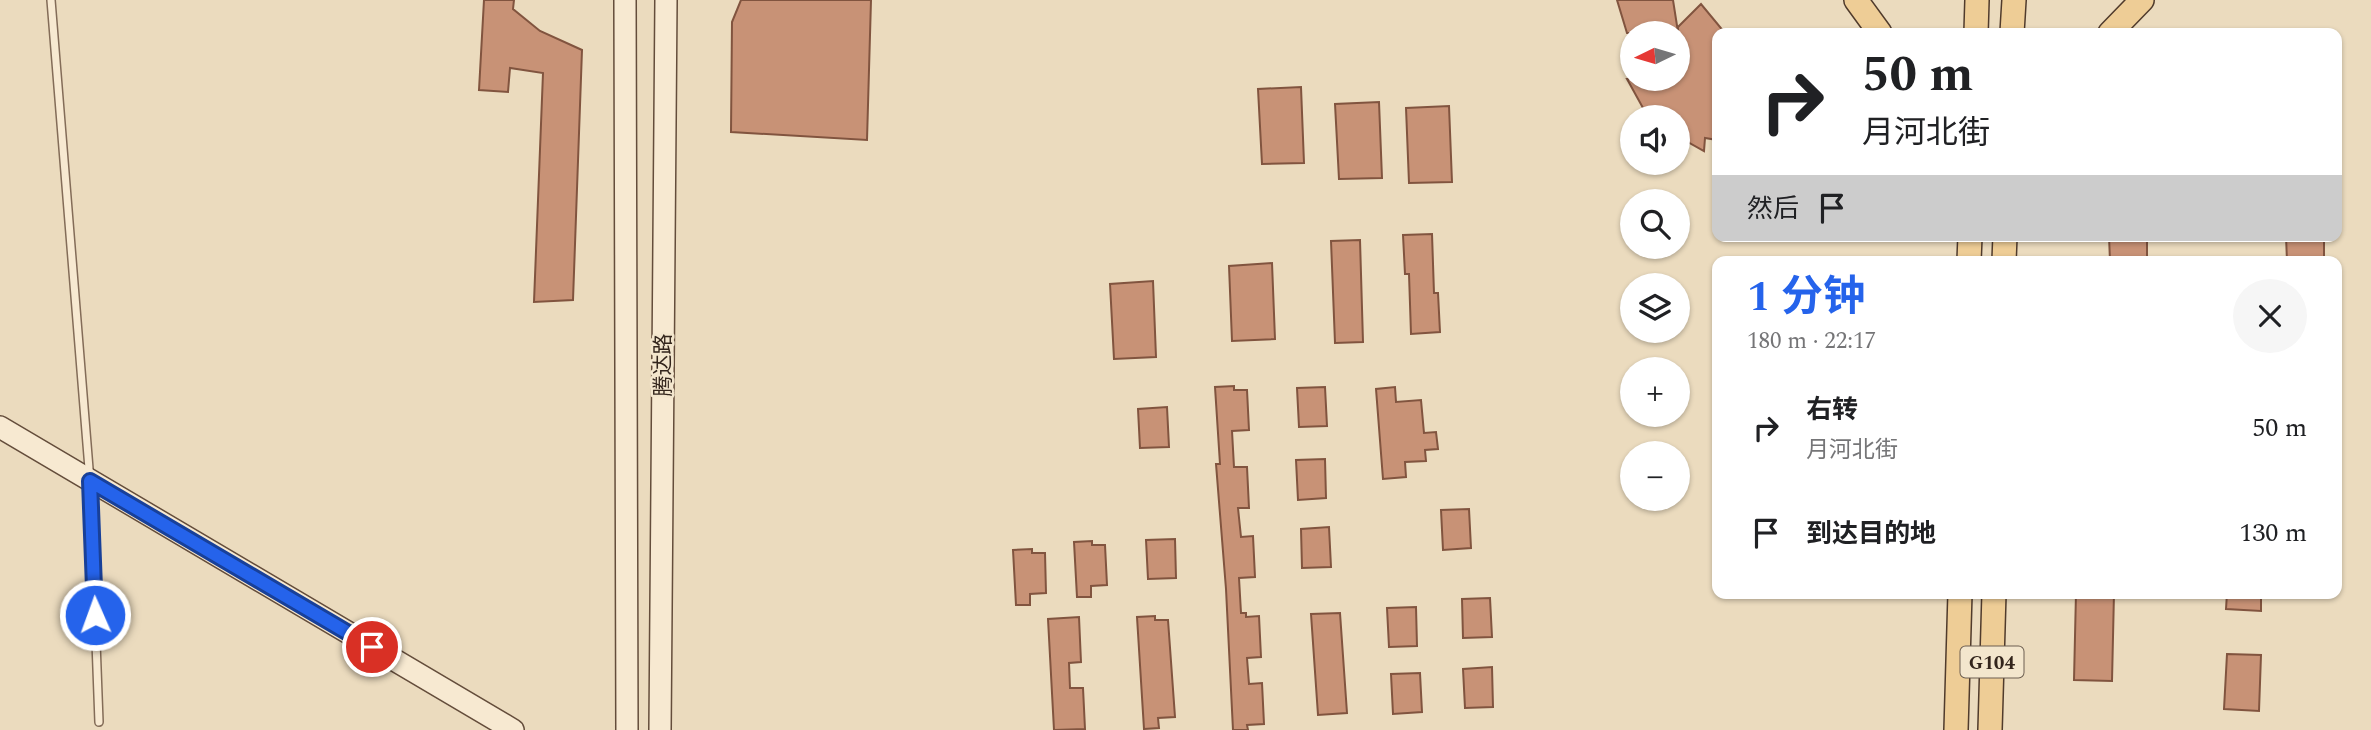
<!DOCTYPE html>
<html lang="zh">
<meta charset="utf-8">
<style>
:root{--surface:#fff;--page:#f6f6f6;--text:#202124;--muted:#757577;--accent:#2563eb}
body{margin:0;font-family:Spectral,"Noto Sans SC",serif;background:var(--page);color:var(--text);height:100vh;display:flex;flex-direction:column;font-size:26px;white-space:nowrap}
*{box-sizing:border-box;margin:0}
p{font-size:23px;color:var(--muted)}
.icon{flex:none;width:38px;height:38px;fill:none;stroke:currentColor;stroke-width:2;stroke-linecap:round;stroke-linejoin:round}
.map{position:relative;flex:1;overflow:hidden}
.side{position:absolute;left:1712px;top:256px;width:630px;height:343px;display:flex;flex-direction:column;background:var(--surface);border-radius:14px;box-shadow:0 2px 5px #0004}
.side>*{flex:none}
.top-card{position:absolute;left:1712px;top:28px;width:630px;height:214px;border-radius:14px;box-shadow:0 2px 5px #0004;background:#fff;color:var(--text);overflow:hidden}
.needle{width:46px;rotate:265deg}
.controls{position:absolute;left:1620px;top:21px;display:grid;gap:14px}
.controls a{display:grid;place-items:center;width:70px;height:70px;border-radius:50%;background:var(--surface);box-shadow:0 2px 5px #0004;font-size:35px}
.pin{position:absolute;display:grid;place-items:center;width:60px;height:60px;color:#fff;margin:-30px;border:4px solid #fff;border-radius:50%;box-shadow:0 2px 7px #0007}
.me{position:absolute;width:77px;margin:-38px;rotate:358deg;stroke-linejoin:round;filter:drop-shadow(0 0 5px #0008)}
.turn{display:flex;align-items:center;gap:24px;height:147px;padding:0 35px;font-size:32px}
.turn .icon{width:91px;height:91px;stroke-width:2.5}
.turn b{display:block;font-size:49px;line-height:60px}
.then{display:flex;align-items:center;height:66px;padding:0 35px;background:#0003;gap:14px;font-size:26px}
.round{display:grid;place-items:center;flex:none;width:74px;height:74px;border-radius:37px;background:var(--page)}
.summary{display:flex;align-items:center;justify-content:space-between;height:119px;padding:0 35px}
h1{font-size:42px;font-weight:700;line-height:52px;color:var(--accent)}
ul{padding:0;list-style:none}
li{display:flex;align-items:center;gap:21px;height:105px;padding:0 35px}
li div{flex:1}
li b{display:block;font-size:26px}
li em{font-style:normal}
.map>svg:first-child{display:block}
</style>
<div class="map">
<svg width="2371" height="730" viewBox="0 0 2371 730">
<rect width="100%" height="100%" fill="#ebdbbe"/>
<!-- building -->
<path fill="#c89276" stroke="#81543f" stroke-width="2" d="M484,0H514L513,9L540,31L582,50L573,300L534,302L543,73L510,68L508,92L479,90Z
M741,0H871L867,140L731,132L732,22Z
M1617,0H1673L1678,32V27L1701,4L1725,33H1717V140L1705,138L1704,151L1686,141L1678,132V117H1648L1627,79H1678V33H1627Z
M1301,87L1304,163L1262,164L1258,89Z
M1379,102L1382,178L1339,179L1335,104Z
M1449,106L1452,182L1409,183L1406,108Z
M1432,234L1434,293H1438L1440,332L1411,334L1409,274H1405L1403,235Z
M2109,236H2147V261H2110Z
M2286,236H2324V261H2287Z
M1360,240L1363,342L1335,343L1331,241Z
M1272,263L1275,339L1232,341L1229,266Z
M1153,281L1156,357L1114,359L1110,284Z
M1234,386V390H1247L1249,430L1232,431L1234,467H1247L1249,508H1238L1241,537L1253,536L1255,577L1239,578L1241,613H1246V617L1259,616L1261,657L1247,658L1249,684L1262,683L1264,724L1247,725L1248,730H1233L1226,589L1216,464H1220L1215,387Z
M1325,387L1327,426L1299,427L1297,388Z
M1395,387L1396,402L1421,400L1424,433L1436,432L1438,449L1425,450L1426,461L1405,462L1406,477L1383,479L1376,389Z
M1167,407L1169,447L1140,448L1138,409Z
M1325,459L1326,498L1298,500L1296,460Z
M1469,509L1471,548L1443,550L1441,510Z
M1329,527L1331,567L1302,568L1301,529Z
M1175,539L1176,578L1148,579L1146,540Z
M1092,541V545H1105L1107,585L1091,586V597H1077L1074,542Z
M1032,549V553H1045L1046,593L1030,594V605H1016L1013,550Z
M2076,593H2114L2112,681L2074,680Z
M2227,593H2261V611L2226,609Z
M1490,598L1492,637L1463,638L1462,599Z
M1416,607L1417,646L1389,647L1387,608Z
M1340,613L1347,713L1318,715L1311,614Z
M1155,616V620H1168L1175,717L1158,718L1159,728L1144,729L1137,617Z
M1079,617L1081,662L1069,663L1070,688H1083L1085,729L1054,730L1048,619Z
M2227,654L2261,655L2259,711L2224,709Z
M1492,667L1493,707L1465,708L1463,669Z
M1420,673L1422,712L1393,714L1391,674Z"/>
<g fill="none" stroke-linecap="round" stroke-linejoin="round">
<defs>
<path id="lane" d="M51,0L90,481L99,722"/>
<path id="secondary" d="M625,0L627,730
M0,427L513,730
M660,730L666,0"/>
<path id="primary" d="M1856,0L1880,33
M1976,33L1977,0
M2012,33L2014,0
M2110,33L2142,0
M1969,261L1970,236
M2004,261L2005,236
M1956,730L1960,593
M1990,730L1994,593"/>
</defs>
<!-- lane casing -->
<use href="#lane" stroke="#836c58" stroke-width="10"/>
<!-- secondary casing -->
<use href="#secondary" stroke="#644d3b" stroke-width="24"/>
<!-- primary casing -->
<use href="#primary" stroke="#503b2c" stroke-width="26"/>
<!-- lane -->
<use href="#lane" stroke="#f7e9d1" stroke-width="7"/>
<!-- secondary -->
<use href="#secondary" stroke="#f7e9d1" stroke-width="21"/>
<!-- primary -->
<use href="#primary" stroke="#eecd96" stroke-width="23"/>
</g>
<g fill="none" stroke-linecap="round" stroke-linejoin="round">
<defs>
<path id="route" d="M95,615L90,481L372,647"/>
</defs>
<!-- route casing -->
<use href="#route" stroke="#184099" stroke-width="18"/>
<!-- route -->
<use href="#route" stroke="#2563eb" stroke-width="12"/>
</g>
<g text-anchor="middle" stroke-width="5" stroke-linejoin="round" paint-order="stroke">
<!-- shield labels -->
<rect fill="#f3e6cd" stroke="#6d5f51" stroke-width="2" x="1960.5" y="646.5" width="63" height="31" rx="5"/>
<g font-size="19" font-weight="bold" fill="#33251c">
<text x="1992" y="669">G104</text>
</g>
<!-- street labels -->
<g font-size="21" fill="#33251c" stroke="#f3e6cd">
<text transform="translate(663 365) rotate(-90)" y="7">腾达路</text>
</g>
</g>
</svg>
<div class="controls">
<a><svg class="needle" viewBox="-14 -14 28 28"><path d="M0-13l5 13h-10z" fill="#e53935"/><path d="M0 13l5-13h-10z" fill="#757577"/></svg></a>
<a><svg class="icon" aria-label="sound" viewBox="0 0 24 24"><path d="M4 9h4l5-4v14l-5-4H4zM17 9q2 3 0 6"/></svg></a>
<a><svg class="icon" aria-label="search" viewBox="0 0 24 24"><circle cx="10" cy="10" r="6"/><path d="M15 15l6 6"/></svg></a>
<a><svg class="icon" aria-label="layers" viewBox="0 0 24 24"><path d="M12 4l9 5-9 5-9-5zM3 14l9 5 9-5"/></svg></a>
<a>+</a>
<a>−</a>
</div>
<div class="pin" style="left:372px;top:647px;background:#d93025"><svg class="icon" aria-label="arrive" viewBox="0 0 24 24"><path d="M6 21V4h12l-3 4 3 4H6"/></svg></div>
<svg class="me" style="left:95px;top:615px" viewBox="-20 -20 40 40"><circle r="17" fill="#2563eb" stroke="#fff" stroke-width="3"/><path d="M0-11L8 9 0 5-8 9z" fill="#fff"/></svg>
<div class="top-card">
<div class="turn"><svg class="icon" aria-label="right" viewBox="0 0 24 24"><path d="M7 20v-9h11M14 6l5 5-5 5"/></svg><div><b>50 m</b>月河北街</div></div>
<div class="then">然后<svg class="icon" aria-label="arrive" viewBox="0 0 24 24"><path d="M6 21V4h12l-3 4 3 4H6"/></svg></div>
</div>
<section class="side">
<div class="summary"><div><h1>1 分钟</h1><p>180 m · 22:17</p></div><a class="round"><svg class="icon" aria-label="close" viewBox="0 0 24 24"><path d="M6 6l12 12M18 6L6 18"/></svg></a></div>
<ul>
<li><svg class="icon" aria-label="right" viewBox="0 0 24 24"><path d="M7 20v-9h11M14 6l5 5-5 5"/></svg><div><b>右转</b><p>月河北街</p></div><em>50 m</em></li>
<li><svg class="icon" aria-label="arrive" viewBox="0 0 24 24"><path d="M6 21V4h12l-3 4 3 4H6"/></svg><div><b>到达目的地</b></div><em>130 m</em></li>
</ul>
</section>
</div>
